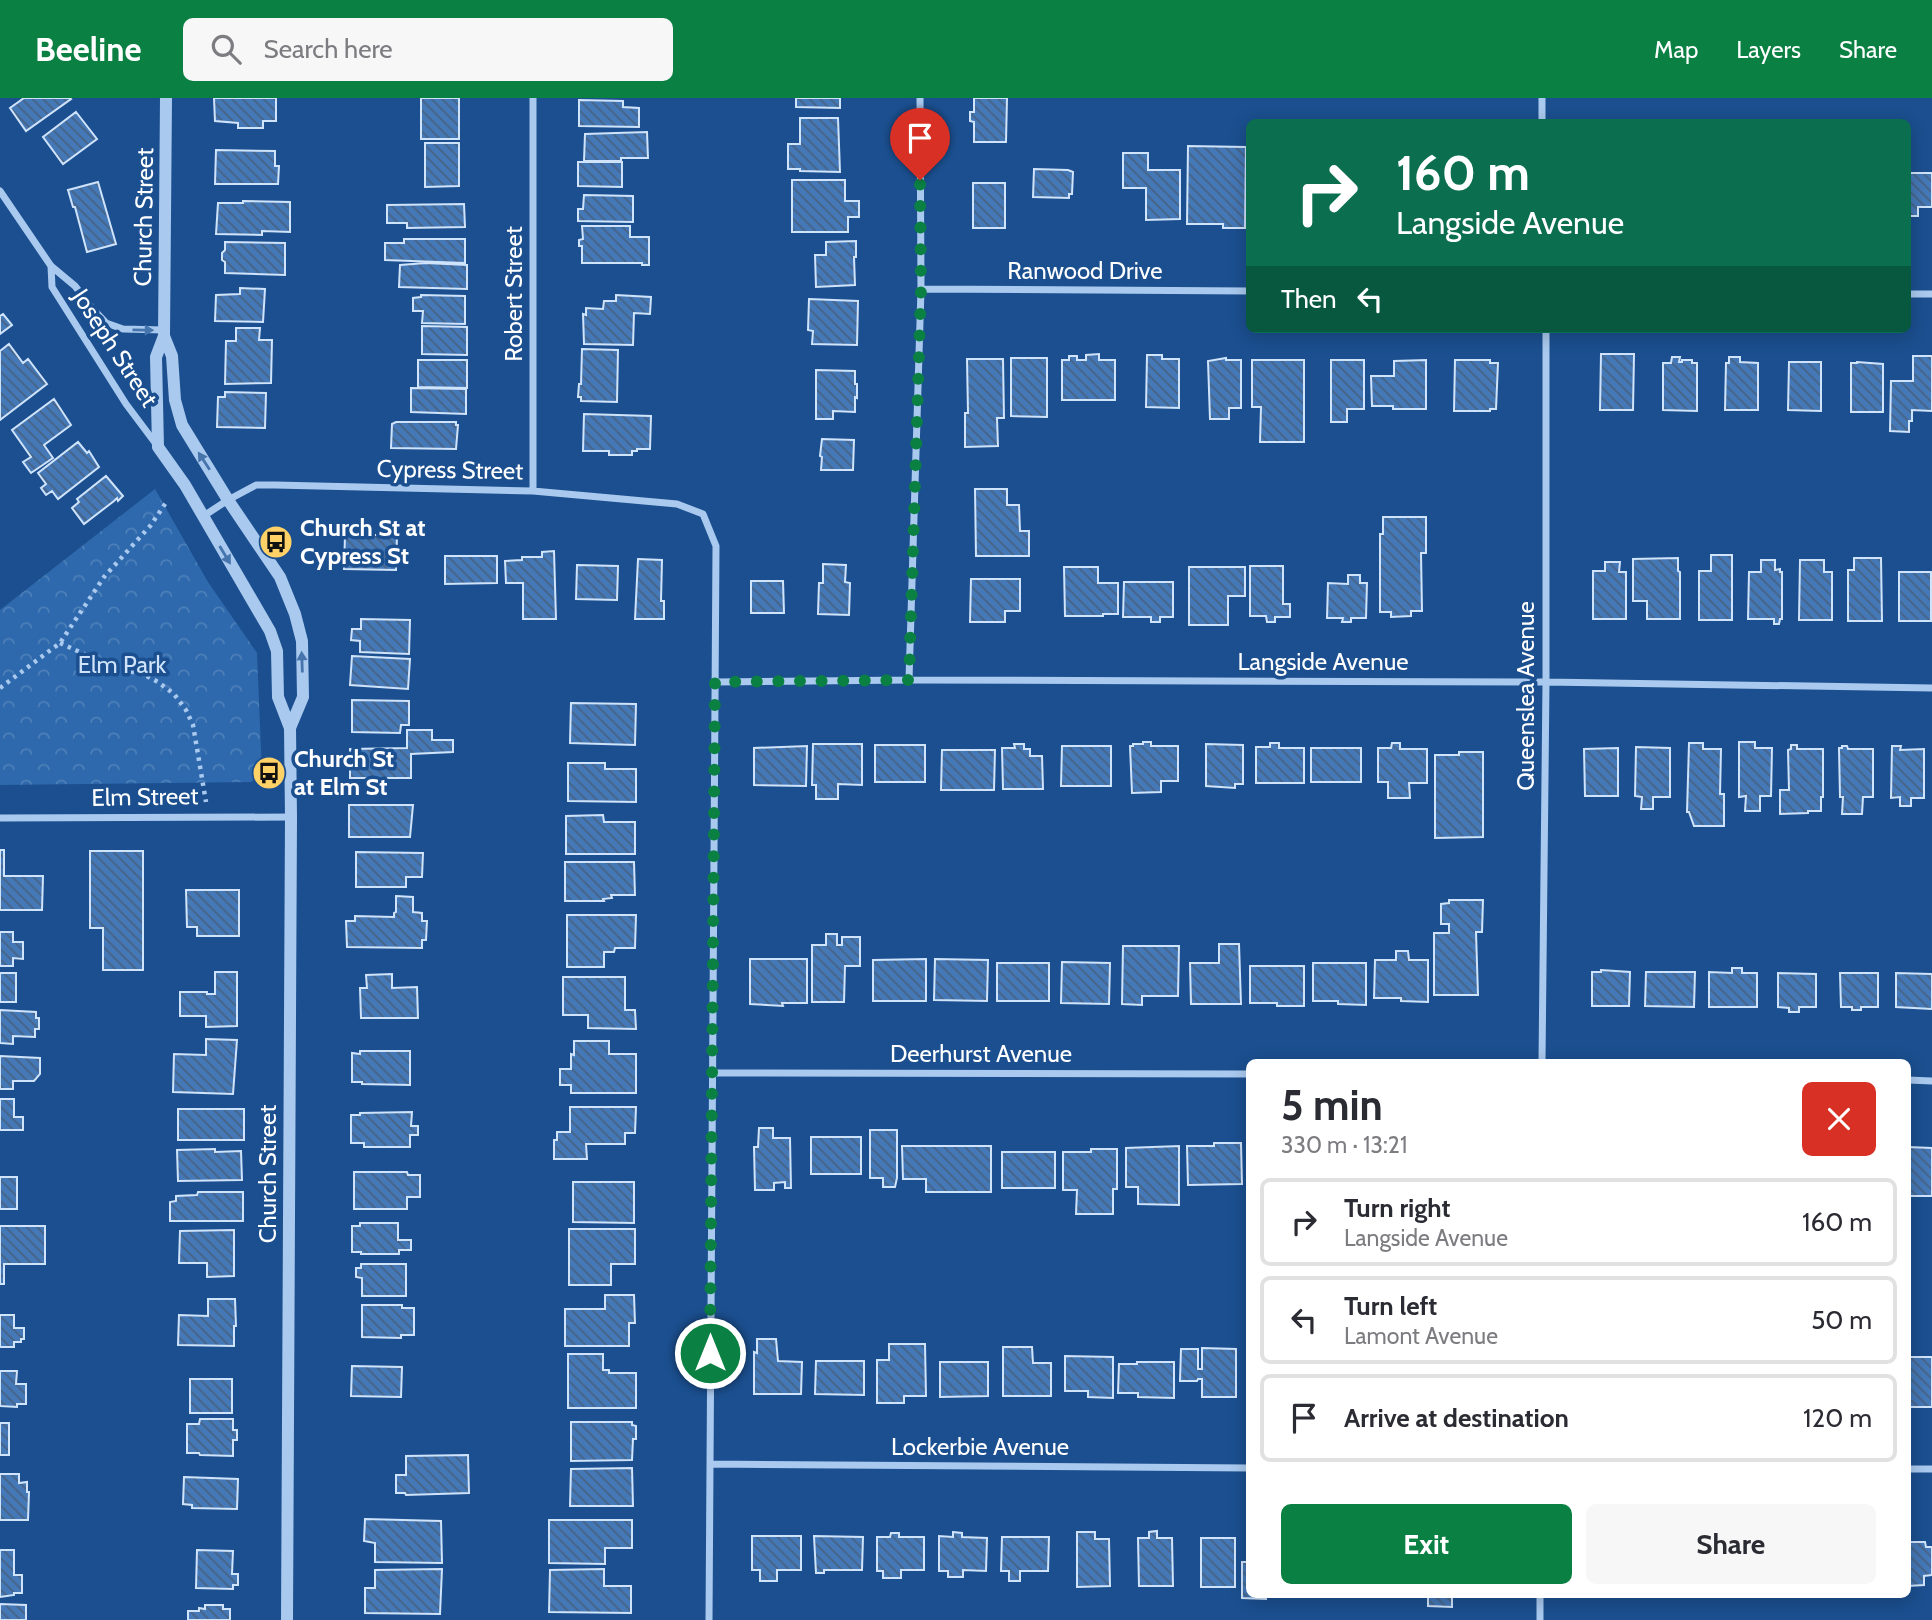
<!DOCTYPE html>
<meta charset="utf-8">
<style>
:root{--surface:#fff;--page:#f7f7f7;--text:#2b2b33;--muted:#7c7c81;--line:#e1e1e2;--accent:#0b8043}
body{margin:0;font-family:Cabin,sans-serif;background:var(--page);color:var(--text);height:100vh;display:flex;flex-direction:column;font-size:26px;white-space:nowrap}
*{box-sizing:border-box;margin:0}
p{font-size:23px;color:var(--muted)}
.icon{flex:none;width:38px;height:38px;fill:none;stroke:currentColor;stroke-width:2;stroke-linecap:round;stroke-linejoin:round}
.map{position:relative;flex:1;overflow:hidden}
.drawer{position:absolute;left:1246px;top:961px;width:665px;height:539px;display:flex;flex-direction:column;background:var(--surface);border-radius:10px;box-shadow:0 4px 18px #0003}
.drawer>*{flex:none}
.banner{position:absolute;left:1246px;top:21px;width:665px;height:214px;border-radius:10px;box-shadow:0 4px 18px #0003;background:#0b6e4f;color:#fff;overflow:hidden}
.pin{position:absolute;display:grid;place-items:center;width:60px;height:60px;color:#fff;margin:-72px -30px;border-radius:50% 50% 50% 0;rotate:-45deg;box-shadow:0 0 7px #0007}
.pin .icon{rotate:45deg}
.me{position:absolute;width:77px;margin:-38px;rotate:0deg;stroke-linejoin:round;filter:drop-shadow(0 0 5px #0008)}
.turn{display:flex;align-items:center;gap:24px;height:147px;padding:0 35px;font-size:32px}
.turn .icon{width:91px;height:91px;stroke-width:2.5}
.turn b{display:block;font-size:49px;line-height:60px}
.then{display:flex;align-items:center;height:66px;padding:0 35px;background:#0003;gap:14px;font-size:26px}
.round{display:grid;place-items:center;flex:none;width:74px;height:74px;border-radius:10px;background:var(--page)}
.headline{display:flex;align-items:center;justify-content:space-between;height:119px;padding:0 35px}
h1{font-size:42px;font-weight:700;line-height:52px}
.button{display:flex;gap:14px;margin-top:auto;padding:14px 35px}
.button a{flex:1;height:80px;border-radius:10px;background:var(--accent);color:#fff;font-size:28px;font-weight:700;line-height:80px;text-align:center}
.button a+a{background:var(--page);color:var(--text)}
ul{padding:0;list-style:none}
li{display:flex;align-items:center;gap:21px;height:88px;margin:0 14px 10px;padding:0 21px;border:4px solid var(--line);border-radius:10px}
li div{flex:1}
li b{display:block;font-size:26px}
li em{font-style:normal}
header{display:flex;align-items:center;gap:42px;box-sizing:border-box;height:98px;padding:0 35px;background:var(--accent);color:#fff}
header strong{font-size:33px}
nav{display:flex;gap:38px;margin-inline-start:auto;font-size:24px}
.search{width:490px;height:63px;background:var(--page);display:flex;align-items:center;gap:18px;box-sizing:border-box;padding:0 24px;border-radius:10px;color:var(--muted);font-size:26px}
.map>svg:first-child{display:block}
</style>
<header>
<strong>Beeline</strong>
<div class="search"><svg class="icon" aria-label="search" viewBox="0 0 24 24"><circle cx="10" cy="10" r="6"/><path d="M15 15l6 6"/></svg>Search here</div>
<nav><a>Map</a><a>Layers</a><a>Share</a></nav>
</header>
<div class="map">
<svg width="1932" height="1522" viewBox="0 0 1932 1522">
<defs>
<pattern id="park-crowns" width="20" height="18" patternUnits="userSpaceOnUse" patternTransform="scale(1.75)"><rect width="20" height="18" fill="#2e69ad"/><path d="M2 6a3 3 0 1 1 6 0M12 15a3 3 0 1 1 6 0" fill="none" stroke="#4d80b9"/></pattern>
<pattern id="building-back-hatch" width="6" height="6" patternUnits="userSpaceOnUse" patternTransform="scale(1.75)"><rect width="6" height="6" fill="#4478b7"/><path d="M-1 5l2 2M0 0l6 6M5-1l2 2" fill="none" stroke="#486282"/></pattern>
</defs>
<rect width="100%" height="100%" fill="#1b4f8f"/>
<!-- park -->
<path fill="url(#park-crowns)" d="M155,391L208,484L257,555L262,676L251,684L0,687V512Z"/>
<!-- building -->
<path fill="url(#building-back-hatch)" stroke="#cfe3fa" stroke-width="2" d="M24,0H70L71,1L26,33L10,10Z
M214,0H276V23H263V30H238V25L215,23Z
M421,0H459V41H421Z
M796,0H840V10L796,9Z
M974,0H1007L1006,44H974V24L970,23V14H974Z
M579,2L623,3V9L639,10V29L579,28Z
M76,14L97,41L63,66L43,39Z
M800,20H838L840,74L800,73V71H788V46H800Z
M647,34L648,60H621V63H584L585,36Z
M425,45H459V88L425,89Z
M1188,48L1246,49L1245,130H1223V126H1187Z
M216,52L275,53V68H279L278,86H215Z
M1123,55H1148V72H1180V121L1146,122V90H1123Z
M578,64H622V89L578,88Z
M1034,71L1068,72L1073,74L1072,96H1069V100L1033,99Z
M1908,75H1932V109H1918V118H1908Z
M792,82H845V103H859V119H848V134H792Z
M98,84L116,146L87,154L75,109H73L68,92Z
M973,85H1005V130H973Z
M584,97L633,98V124L578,123V111H583Z
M243,103L290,104V134L262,133V137L216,136L218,105H243Z
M464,106L465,129L407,130V125H387V107Z
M582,128H630V139H649V167H642V165H582V148H579V142L583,141Z
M404,141H465V165L385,162V145H404Z
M856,143V159H854L855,187L816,189L815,157H826V144Z
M225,144L285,145V177L225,175V164L222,162V155L225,152Z
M426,165L467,167V191L399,189L400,167Z
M240,190L265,191L263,224L215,223L216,197L240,196Z
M421,197L465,198V226L422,225L423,213H413V200L421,199Z
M616,197L651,199L650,216L634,215L633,247L584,246L583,216L586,217V210L603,211L604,203H616Z
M809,201L858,203L857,247L812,246L813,233L808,232Z
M3,216L12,227L0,236V218Z
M422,228L467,229V257L422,256Z
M236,230H260L259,242H272L271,285L225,286L226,243H236Z
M9,246L23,265L28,261L47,286L0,322V253Z
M582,251L618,252L617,304L581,303V299H578L579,286H581Z
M1099,256V262H1115V302H1062V262H1069V258H1077V262H1086V257Z
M1601,256H1634L1633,312H1600Z
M1147,257H1162V261H1179V310L1146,309Z
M1913,258H1932V313L1912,312V323H1909V334L1890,333L1891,283H1913Z
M1672,259H1680L1679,264H1682V262H1692V265H1697V313L1663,312V265H1671Z
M1729,259H1740V264L1758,265V312H1725L1726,265H1729Z
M1011,260H1047V319L1011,318Z
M1226,260V262H1241V310H1229V321H1210L1208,263Z
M967,261H1003L1004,320H997L998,348L965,349V315H968Z
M418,262H467V290L418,289Z
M1252,262H1304V344H1260L1261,309H1252Z
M1331,262H1364V311H1347V324H1331Z
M1426,262V311H1393V308H1372L1371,278H1394V263Z
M1455,262H1490V265H1498L1496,311H1490V313H1454Z
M1789,264H1821V313L1788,312Z
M1857,264L1883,266V314H1851V265H1857Z
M816,272L855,273V286H857V300L855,299V314L833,313V321H816Z
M411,290L466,291V316L411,314Z
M225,294L266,295L265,330L217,329L218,299H225Z
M54,301L71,327L44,347L53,360L31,375L23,364L31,359L12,332Z
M584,316L651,318L650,351H637V353H632V357H609V353H583Z
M396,324H456V327H458L456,351L391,350L392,326Z
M822,341L854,342L853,372H821L822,359L820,358Z
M78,344L87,355L89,353L99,369L58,401L52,393L46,397L41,390L46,386L38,375Z
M106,378L123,398L118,403L117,400L114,403L84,426L72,410L79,404L77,401Z
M975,391H1007V407H1019L1020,433H1029V458H976Z
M1383,419H1426V455H1421L1422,513H1411V518L1391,519V514H1380V436H1383Z
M345,437H397L396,472L344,471Z
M554,453L556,521H523V485H506L505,463L522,462V459H542V454Z
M1711,457H1732V522H1699V473H1711Z
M445,458H497V485L445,486Z
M1678,460V473L1680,474V521H1647V503H1633V461Z
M1854,460H1881L1882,523H1848V472H1854Z
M638,461L662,462L661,503H664V521H635Z
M1761,462H1775V472L1780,471V474H1782V521H1780L1779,526H1774V521H1748L1749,474H1761Z
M1800,462H1824V474H1832V522H1799Z
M1605,464H1620L1619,474H1626V521H1593V473H1605Z
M823,466L846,467L845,484L850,485L849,517L818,516L819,485H823Z
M577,467L618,468L617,502L576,501Z
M1250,468H1283V506H1290V519H1275V524H1267L1266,518H1250Z
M1064,469H1098V485H1118V516H1103V518H1065Z
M1189,469H1245V498H1228V527H1189Z
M1899,474H1931V523H1899Z
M1348,477H1360V485H1367L1366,520H1351V524H1342L1343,520H1327L1328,485L1348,486Z
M971,481H1020V513H1005V524H970Z
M751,483H783L784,515H751Z
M1124,484H1173V519H1160V524H1151V519H1123Z
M361,521L410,522L409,556L360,554V543L351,542L352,531H361Z
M352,558L410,561L408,591L350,587Z
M352,602L409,603V627H401L400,635L352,634Z
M571,605L636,606L635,647L570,645Z
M407,632H432V642H453V654L411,656V680H350V651L407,650Z
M1143,644H1151V648H1178V683H1161V694L1132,695L1130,648H1133V646H1143Z
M1739,644H1755V650H1772L1771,698H1760V713H1745L1746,698L1739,699Z
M1270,645H1279V650H1304V685H1256V649H1270Z
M1392,645H1400V651H1427V685H1409L1410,700H1388V684H1378V650H1391Z
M1689,645H1703V651H1721L1720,696H1724V728H1694L1689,714H1687Z
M813,646H862V687L838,686V701H816V687H812Z
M1014,646H1024V651H1030V658H1042L1043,691H1003L1002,650H1015Z
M1206,646L1243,647V686H1235V690L1206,688Z
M875,647H925V684H875Z
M1791,647H1797V651H1823V699H1821V713H1808V715L1780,716V692H1789L1788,652L1791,651Z
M807,648L806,688L754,687V650Z
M1062,648H1111V688H1061Z
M1842,648H1847L1848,651H1873V699H1863L1862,716H1842L1843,699H1840L1839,650H1842Z
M1892,648H1901L1900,652L1924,651V700H1911V708H1900V699L1891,700Z
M1636,649L1670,650V699H1653V711H1641L1642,699L1635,698Z
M1311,650H1361V684H1311Z
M1618,650V698H1585L1584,651Z
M942,652H995L994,692H941Z
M1459,654H1483V739L1435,740V657H1459Z
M568,665H605V671H636V704L568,703Z
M349,707H413L410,739H349Z
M603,717L604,724H635V756H566V718Z
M0,752H4V778H43L42,812H0Z
M90,753H143V872H103V830H90Z
M356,754L423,755L422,779H406V789H356Z
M565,764H634L635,797H611L612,800L603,801L604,803H565Z
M186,792H239V838H197V829H187Z
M396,798L413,799V814L422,815V823H427L426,842H422V850L347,849L346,823H355V818L394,819V815L396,814Z
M1449,802H1483L1482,834H1476L1478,897H1434V835H1449V826H1441V806L1449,805Z
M567,817H636L635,850H615L614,854H604V869H567Z
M0,834H13V844H23V861L13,860V868H0Z
M826,836H837V847H842V839H860V868H845L844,904H812V847H826Z
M1219,846H1239L1241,906H1191L1190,865H1219Z
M1123,848H1179L1178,898H1142V907L1122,906Z
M1396,853H1408L1409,862H1428V904L1401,903V900H1374L1375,862H1396Z
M750,861H807V905H782L783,908L750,906Z
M926,861V903H873V862Z
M935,861L988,862L987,903L934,902Z
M1062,864L1110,865L1109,906L1061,905Z
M997,865H1049V903H997Z
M1313,865H1366V907L1338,906V903H1313Z
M1250,868H1304V908H1277V905H1250Z
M1732,870H1742V875H1757V909H1709V874L1732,875Z
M1601,872L1630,874L1629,908H1592V874H1601Z
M215,874H237V928L206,929V918H180V894H207V896H215Z
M1646,874H1695L1694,909L1645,908Z
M0,875H16V904H0Z
M1778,875L1816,876V909H1799V914H1789V910L1778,909Z
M1840,875H1878V909H1861V912H1852V909H1841Z
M1896,875L1932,876V911L1896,909Z
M392,876V890L417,889L418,920H361L360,890H367L366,877Z
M563,879H625V912H635L636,931L588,930V917H563Z
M0,912L36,914V920H39V931H35V939L13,938V946L0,945Z
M206,941L237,942L233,996L173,994L174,956L206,957Z
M574,943H609V956H636V995H571V987H560V971H571V956L574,957Z
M360,953H410V987L362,986V984H352V955L360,956Z
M0,958L40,960V976L34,983H13V991H0Z
M0,1001H14V1019H23V1032H0Z
M570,1009H636L635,1035H625V1046H586L587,1061H554V1042H557V1034H570Z
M178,1011H244V1042H178Z
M412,1014L411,1028H418V1037H410V1049H364V1045H351V1017H360V1015Z
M759,1030H773V1040H790L791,1090H785V1084L774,1085V1092H755L754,1049H758Z
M870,1032H897V1080L895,1089H883V1080H870Z
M811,1039H861V1076H811Z
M1214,1045H1241L1242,1086L1188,1087L1187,1048H1214Z
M902,1048H991V1094H926V1081H903Z
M1179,1048V1107L1138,1106V1089H1126V1050Z
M1908,1049L1932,1050V1098H1909Z
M215,1051V1054L241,1053L242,1082L178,1083L177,1052Z
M1091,1051H1117V1091H1113V1116H1076L1077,1092H1063V1054H1091Z
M1002,1054H1055V1090H1002Z
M354,1074H407L408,1077H420V1099H407V1111H354Z
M0,1079H17V1111H0Z
M573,1084H634V1125L573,1124Z
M198,1094H243V1123H170V1104L176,1103V1098L197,1097Z
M360,1125H398V1142H411V1152H399V1156H361V1154H352V1128H360Z
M0,1128H45V1166H4V1186H0Z
M569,1131H635V1166H611V1187H569Z
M234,1132V1178L207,1179V1165H179L180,1133Z
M361,1166H406V1198H362V1180L356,1179V1170H361Z
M605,1197H634L635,1225H629V1248H565V1211H605Z
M208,1201H235L236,1228H234V1248L178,1247L179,1217L208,1218Z
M362,1207H402V1210H414V1237H401V1240L362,1239Z
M0,1217H14V1230H24V1241H21V1244H14V1249H0Z
M757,1241H776L778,1263L802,1264L801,1296H754V1254L757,1255Z
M889,1246H925L926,1298H904V1305H877V1262H889Z
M1003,1249H1032L1033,1265H1051V1298H1003Z
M1908,1249H1909V1259H1932V1309H1908Z
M1202,1250L1236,1251V1299H1202V1281H1198L1197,1283H1180L1181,1251H1198V1271H1202Z
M568,1256H603V1272H609V1275H636V1310H568Z
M1065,1258L1113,1259V1300L1088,1299V1293H1065Z
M816,1263H864V1297L815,1296Z
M940,1264H988V1298L940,1299Z
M1137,1264H1174V1300L1138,1299V1295H1118L1119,1266H1137Z
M352,1268L402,1269L401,1299L351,1298Z
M0,1273H17L16,1286H26V1306H17V1309L0,1308Z
M190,1281H232V1315H190Z
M200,1321H233V1332H237V1342H233V1358L200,1357L199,1355H187V1326H199Z
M571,1324H632V1327L636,1328V1341H633L632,1362L571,1363Z
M0,1325H9V1357H0Z
M468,1357L469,1395L406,1397L405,1395H396V1377H406V1358Z
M632,1370L633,1408H570L571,1371Z
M0,1376H19V1385L27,1384V1394H29L28,1422H0Z
M184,1379L238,1381L237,1411L192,1410V1407L183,1406Z
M365,1421L441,1423L442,1465L375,1464V1445L364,1443Z
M549,1422H632V1450H605V1466L549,1465Z
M1157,1433V1440H1172L1173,1488H1139L1138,1440H1149V1434Z
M953,1434L962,1435V1439L987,1440L986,1473L963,1472V1479H948V1473H939V1438L953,1439Z
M1077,1434H1095V1441H1109L1110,1488L1077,1489Z
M891,1435H899V1439H924V1472H901V1480H883V1473H877V1439H890Z
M752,1438H801V1472H777V1483H760V1472H752Z
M814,1438L863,1439L862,1472H824V1475H816Z
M1002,1439H1049L1048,1473H1020V1483H1009V1473H1001Z
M1201,1440H1235V1489H1201Z
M1908,1444H1925L1926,1449H1932V1477L1924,1478V1487L1908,1488Z
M0,1452H14V1477H22V1495H14V1497L0,1499Z
M197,1452L233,1453L232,1476H238V1487H233V1491L196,1490Z
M1242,1464H1250V1496H1266V1501L1242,1500Z
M442,1471L440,1516L365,1515V1490H375V1472Z
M604,1471V1488H631V1515L549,1514L550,1472Z
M1428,1496H1452V1509L1428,1508Z
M0,1506L26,1507V1522H0Z
M205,1507H223V1511H230V1522H188V1513H199V1510L205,1511Z"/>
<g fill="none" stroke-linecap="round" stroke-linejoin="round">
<!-- path -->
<path stroke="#a9c9ee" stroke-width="4.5" stroke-dasharray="3.5 5" stroke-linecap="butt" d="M60,545L117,571L143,576L158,584L174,596L186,612L193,627L206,704
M0,590L60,545L104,479L151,427L167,403"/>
<!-- minor -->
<path stroke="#a9c9ee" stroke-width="7" d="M533,0V393
M1542,0V24
M0,93L51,168L75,188L92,210L106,225L123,231L164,232
M51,168L52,189L126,306L156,346
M921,191L1250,193
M1908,196H1932
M202,419L228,402L256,387H275L533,393L677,406L703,416L716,448L709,1522
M909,582L921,191L920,0
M715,584L909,582L1546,584L1932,590
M0,720L291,719
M1542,964L1546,584V231
M712,975L1250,976
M1908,982L1932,983
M710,1366L1250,1370
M1908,1371H1932
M1540,1522V1496"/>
<!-- tertiary -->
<path stroke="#a9c9ee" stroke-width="12" d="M166,0L164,238L156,259L158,349L185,387L270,533L277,553L278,599L290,630L291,719L287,1522
M164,238L172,258L175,302L182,327L228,402L280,479L295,516L302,543L303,599L290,630"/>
</g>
<!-- one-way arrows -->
<defs><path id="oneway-solid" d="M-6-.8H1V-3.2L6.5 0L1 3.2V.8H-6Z" transform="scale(1.75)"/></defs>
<g fill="#4674ac">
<use href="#oneway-solid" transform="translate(143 232) rotate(1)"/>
<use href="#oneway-solid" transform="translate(204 363) rotate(-123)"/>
<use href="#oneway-solid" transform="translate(225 457) rotate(59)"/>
<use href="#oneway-solid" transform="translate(302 564) rotate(-92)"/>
</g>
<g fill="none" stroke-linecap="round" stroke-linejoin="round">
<!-- route -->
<path stroke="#0b8043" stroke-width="12" stroke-dasharray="0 21.6" d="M710,1255L715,584L909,582L921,191L920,82"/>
</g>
<!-- icons -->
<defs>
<symbol id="bus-disc" viewBox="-11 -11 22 22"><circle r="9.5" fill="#ffd166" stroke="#1b4f8f"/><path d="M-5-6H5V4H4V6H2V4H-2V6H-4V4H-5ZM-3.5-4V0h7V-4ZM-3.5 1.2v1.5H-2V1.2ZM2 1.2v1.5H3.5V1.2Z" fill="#111"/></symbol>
</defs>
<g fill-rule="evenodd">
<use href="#bus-disc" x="257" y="425" width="38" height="38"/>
<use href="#bus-disc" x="250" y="656" width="38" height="38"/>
</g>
<g text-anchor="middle" stroke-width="7" stroke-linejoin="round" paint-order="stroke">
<!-- street labels -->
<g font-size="24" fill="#fff" stroke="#1b4f8f">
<text transform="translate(144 119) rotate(-89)" y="8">Church Street</text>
<text x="1085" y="181">Ranwood Drive</text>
<text transform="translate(514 196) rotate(-90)" y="8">Robert Street</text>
<text transform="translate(115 250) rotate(57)" y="8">Joseph Street</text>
<text transform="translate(450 372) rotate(1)" y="8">Cypress Street</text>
<text x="1323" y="572">Langside Avenue</text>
<text transform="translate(1526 598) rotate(-90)" y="8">Queenslea Avenue</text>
<text transform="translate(145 699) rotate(-1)" y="8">Elm Street</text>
<text x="981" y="964">Deerhurst Avenue</text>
<text transform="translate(268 1076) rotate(-90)" y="8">Church Street</text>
<text x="980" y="1357">Lockerbie Avenue</text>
</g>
<!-- poi labels -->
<g font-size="24" font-weight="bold" fill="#fff" stroke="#1b4f8f" text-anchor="start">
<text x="300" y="438">Church St at<tspan x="300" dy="28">Cypress St</tspan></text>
<text x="294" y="669">Church St<tspan x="294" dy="28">at Elm St</tspan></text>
</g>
<!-- park labels -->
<g font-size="24" fill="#cfe3fa" stroke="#1b4f8f">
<text x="122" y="575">Elm Park</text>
</g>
</g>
</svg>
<div class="pin" style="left:920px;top:82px;background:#d93025"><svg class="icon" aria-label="arrive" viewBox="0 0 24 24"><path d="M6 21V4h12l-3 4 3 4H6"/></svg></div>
<svg class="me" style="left:710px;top:1255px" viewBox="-20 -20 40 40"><circle r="17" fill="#0b8043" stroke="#fff" stroke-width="3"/><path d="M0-11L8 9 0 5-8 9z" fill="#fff"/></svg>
<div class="banner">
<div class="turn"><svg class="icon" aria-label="right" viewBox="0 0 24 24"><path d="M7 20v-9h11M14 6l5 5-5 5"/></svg><div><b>160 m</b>Langside Avenue</div></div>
<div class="then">Then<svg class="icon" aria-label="left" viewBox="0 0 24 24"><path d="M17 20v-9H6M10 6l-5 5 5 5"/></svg></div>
</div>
<section class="drawer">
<div class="headline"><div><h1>5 min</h1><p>330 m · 13:21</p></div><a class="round" style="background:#d93025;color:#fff"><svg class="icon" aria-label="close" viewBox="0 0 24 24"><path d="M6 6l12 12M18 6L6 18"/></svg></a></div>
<ul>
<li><svg class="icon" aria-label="right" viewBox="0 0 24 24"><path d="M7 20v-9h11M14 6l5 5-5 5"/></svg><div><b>Turn right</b><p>Langside Avenue</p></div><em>160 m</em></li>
<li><svg class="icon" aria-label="left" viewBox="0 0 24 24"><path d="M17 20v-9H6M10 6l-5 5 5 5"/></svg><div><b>Turn left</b><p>Lamont Avenue</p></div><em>50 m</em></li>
<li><svg class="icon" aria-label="arrive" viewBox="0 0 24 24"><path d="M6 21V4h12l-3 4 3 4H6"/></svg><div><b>Arrive at destination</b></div><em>120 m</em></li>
</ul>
<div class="button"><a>Exit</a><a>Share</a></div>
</section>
</div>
